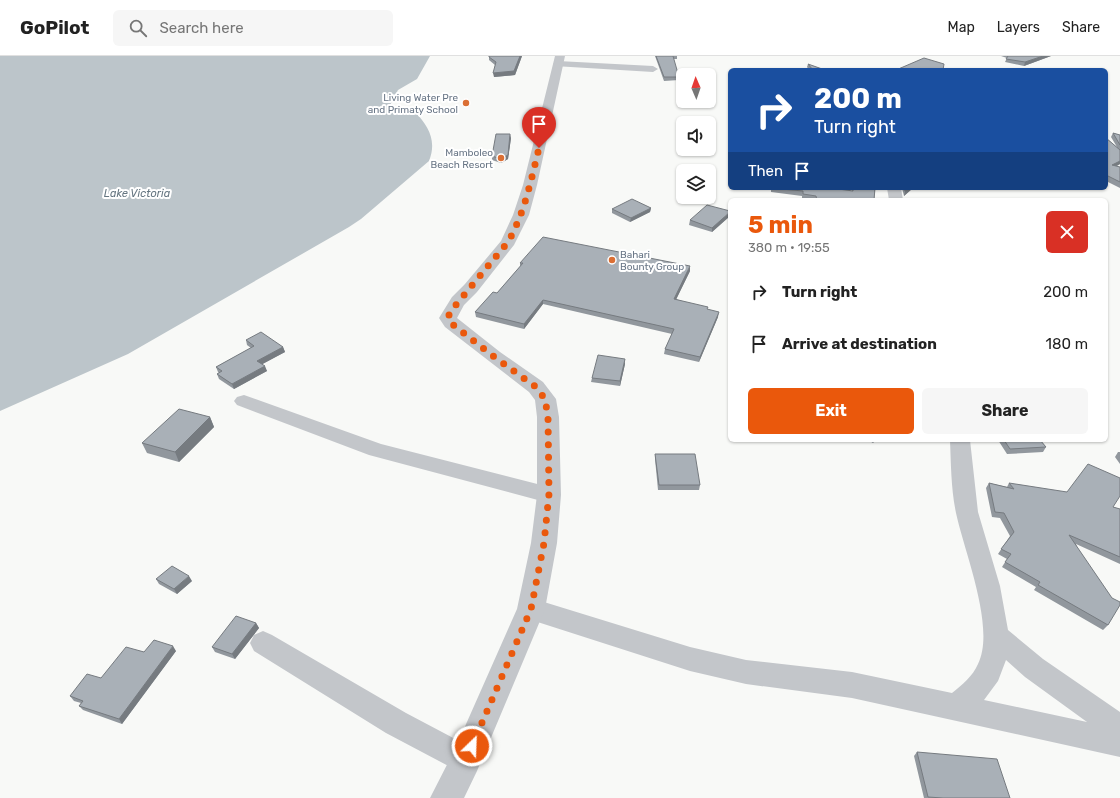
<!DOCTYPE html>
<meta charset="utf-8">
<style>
:root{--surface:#fff;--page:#f6f6f6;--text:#222;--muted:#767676;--line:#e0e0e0;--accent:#ea580c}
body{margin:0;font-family:Rubik,sans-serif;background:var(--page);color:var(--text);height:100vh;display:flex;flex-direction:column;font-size:15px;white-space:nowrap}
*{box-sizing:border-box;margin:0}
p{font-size:13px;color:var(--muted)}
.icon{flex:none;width:22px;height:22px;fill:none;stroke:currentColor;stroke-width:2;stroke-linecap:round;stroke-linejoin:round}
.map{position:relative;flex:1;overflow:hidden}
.details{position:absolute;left:728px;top:142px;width:380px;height:244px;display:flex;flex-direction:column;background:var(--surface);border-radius:6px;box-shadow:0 1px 3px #0004}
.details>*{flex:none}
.top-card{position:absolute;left:728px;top:12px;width:380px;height:122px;border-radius:6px;box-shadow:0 1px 3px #0004;background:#1a4fa0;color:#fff;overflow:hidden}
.needle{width:26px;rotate:358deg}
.tools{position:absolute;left:676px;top:12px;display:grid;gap:8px}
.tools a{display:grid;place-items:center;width:40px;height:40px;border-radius:6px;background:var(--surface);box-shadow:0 1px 3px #0004;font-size:20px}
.pin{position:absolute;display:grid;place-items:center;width:34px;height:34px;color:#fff;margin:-41px -17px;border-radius:50% 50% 50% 0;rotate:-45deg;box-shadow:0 0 4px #0007}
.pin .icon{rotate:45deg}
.me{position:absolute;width:44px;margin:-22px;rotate:24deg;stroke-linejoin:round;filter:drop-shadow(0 0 3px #0008)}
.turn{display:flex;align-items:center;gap:14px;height:84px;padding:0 20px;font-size:18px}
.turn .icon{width:52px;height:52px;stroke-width:2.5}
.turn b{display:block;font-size:28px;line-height:34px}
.then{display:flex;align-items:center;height:38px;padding:0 20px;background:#0003;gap:8px;font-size:15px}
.round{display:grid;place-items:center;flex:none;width:42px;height:42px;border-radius:6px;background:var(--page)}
.headline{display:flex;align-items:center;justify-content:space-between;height:68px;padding:0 20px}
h1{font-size:24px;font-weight:700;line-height:30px;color:var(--accent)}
.primary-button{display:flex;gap:8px;margin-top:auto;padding:8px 20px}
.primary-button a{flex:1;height:46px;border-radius:6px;background:var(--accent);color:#fff;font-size:16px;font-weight:700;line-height:46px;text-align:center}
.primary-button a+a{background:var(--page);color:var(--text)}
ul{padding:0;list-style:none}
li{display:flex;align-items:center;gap:12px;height:52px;padding:0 20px}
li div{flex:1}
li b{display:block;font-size:15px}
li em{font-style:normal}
header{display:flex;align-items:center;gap:24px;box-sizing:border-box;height:56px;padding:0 20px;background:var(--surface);border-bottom:1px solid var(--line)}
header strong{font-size:19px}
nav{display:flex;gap:22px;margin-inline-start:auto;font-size:14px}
.search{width:280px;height:36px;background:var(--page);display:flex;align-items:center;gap:10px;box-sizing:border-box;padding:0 14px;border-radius:6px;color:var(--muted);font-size:15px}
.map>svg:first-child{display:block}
</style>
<header>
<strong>GoPilot</strong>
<div class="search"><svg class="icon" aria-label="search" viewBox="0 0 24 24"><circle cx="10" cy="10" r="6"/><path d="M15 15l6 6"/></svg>Search here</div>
<nav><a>Map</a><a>Layers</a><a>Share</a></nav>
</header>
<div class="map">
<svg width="1120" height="742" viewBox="0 0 1120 742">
<rect width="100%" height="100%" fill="#f8f9f7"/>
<!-- water -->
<path fill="#bcc5ca" d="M0,0H430L417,23L398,34L389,51L390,53L414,55C429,70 437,85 429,105L361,163L349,171L128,298L0,355Z"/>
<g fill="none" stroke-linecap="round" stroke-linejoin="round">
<!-- minor -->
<path fill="#c3c6ca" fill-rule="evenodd" d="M558,5L653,10L658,13L653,16L554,10L553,8Z
M887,132H901L903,144H889Z
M244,339L381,388L549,431L557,433L560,439L557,445L549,447L369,399L237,349L234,345L237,341Z
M950,384H970L978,456L1000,530L1008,574L1043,603L1120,656V701L852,642L746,628L690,615L522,561L518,553L522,545L531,542L690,591L746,604L852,616L952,637C962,629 973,620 978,608C996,572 964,495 956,457C951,433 951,408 950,384ZM1006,604L1025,621L1087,666L984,644L998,625Z
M263,575L272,579L406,657L476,694L481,704L476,714L466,719L456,714L386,677L254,595L250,587L254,579Z"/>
<!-- tertiary -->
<path fill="#c3c6ca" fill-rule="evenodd" d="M555,0H565L537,129L529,159L514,189L477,236L464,249L457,262L500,296L543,326L556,343L559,361L561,439L557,487L545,553L477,715L464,742H430L455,693L517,553L531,487L537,439V361L535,344L529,336L445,271L439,262L452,241L465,228L501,185L513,159L523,129Z"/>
</g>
<!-- wall -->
<path fill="#91979d" d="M489,0H522L515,19L494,21L495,9L489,4Z
M655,0H677V3H673L679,21V24L664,25Z
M1001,0H1051L1024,10L1005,6L1007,2Z
M808,8L825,14H809L807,11Z
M1113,77L1120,79V108L1117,110L1120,111V132L1106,125V82L1117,91L1111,81Z
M511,82L508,103L501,107L492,104V100Z
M771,132H831L852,135L853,132H875L874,144H814L802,143V140L771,136Z
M902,132H913L904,140Z
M651,152L650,156L630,166L612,157V153Z
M730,160L712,176L689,169L690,164Z
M520,207L690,215L676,243L708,254L718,261L699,306L664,298L665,293L672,278L543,248L524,273L476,261L475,256L497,237L520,211Z
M246,284L283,291L285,296L262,308L267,315L234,333L219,323L217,318L219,317L218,316L216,311L251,292L247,289Z
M625,308L620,330L591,326L592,322Z
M210,361L214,371L179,406L147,397L142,387Z
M868,384H876L873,387Z
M998,384H1040L1046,391L1043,396L1007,398Z
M1118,396H1120V408L1115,401Z
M655,398L700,429L699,434H658L655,403Z
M989,427L1007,431L1009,427L1113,451L1120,453V508L1076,488L1108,569L1103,574L1034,534L1036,531L1002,511L1007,503L998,498L1010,480L1000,462L992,461L986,432Z
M156,523L192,525L177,538L159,528Z
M256,567L259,572L235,603L215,596L212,591Z
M176,595L122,668L83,654L79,650L81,647L74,645L70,640L101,622L144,596Z
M917,696L1010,742H924L914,700Z"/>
<!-- shaded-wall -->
<path fill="#767b80" d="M520,0H522L515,19L494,21L493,17Z
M1043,0H1051L1024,10L1025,6Z
M510,78L511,82L508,103L501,107V103Z
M1120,105V108L1110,113L1112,109Z
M909,132H913L904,140L905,135Z
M651,152L650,156L630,166L631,162Z
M730,156V160L712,176V172Z
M690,210V215L674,248V243Z
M543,244V248L524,273V268Z
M719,256L718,261L699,306L700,301Z
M283,291L285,296L259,310L257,305Z
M625,303V308L620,330V325Z
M265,310L267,315L234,333L232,328Z
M210,361L214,371L179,406L175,396Z
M189,520L192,525L177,538L174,533Z
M256,567L259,572L235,603L232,598Z
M173,590L176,595L122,668L119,663Z"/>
<!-- building -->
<path fill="#a9b0b7" stroke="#767b80" d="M489,0H520L514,15L493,17L496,6L489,1Z
M656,0H673L679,21H664Z
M1008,0H1043L1025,6L1006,3Z
M924,2L944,8L943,14H896Z
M808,8L825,14H813Z
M1113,77L1120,79V89Z
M496,78H510L508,99L501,103L492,100Z
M1106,82L1120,94V105L1112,109L1120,111V126L1106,119Z
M771,132H831L853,135V132H875L874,144H817L816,140L803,138V135Z
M904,132H909L905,135Z
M632,143L651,152L631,162L612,153Z
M707,149L730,155V156L712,172L690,164Z
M543,181L690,210L674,243L708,251L707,253L719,256L700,301L665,293L674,273L543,244L524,268L475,256L493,236L497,237L523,207H520Z
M261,276L283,291L257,305L265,310L232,328L217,318L222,315L216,311L254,290L246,284Z
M598,299L625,303L620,325L592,322Z
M179,353L210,361L175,396L142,387Z
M1004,384H1040L1046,391L1010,393Z
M655,398H695L700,429H659Z
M1088,408L1120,422V440L1113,451L1120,453V501L1069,479L1112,542L1120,546V549L1108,569L1038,529L1040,526L1005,506L1011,498L1001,493L1014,476L1004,457L995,456L989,427L1014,433L1009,427L1067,436Z
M172,510L189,520L174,533L156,523Z
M236,560L256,567L232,598L212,591Z
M154,584L173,590L119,663L79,650L83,645L70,640L87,618L101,622L126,591L144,596Z
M917,696L997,703L1010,742H943L928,741Z"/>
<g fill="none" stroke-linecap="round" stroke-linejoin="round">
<!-- route -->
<path stroke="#ea580c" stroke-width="7" stroke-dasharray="0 12.6" d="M472,690L531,553L544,487L549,438L548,361L545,343L536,331L493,300L452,268L448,262L450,256L508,186C525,156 531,124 539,92"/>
</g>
<!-- markers -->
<g fill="#db6f34" stroke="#fff" stroke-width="1.5">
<circle cx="466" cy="47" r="4"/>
<circle cx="501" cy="102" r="4"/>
<circle cx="612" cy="204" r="4"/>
</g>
<g text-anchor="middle" stroke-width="4" stroke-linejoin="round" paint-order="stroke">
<!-- far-poi labels -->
<g font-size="10" fill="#697686" stroke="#fff" text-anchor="end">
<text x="458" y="45">Living Water Pre<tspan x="458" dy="12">and Primaty School</tspan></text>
<text x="493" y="100">Mamboleo<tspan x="493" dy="12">Beach Resort</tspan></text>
<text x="620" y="202" text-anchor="start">Bahari<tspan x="620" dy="12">Bounty Group</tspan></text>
</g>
<!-- far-water labels -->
<g font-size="11" font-style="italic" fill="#657681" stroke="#fff">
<text x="137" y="141">Lake Victoria</text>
</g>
</g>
</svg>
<div class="tools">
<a><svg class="needle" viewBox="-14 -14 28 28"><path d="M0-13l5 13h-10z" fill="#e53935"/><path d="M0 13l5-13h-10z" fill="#767676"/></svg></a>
<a><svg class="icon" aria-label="sound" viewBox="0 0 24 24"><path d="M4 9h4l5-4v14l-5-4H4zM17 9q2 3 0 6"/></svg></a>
<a><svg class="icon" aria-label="layers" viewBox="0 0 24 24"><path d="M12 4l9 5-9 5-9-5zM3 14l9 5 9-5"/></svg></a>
</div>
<div class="pin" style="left:539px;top:92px;background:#d93025"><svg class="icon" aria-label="arrive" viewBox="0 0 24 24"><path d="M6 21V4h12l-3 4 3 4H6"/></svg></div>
<svg class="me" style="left:472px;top:690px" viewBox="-20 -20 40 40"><circle r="17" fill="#ea580c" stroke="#fff" stroke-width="3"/><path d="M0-11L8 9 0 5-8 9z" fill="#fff"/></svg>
<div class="top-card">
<div class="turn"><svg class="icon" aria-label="right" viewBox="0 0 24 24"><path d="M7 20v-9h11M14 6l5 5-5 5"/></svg><div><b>200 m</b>Turn right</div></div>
<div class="then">Then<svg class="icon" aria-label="arrive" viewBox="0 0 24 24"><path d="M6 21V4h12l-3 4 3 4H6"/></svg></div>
</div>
<section class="details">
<div class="headline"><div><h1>5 min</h1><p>380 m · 19:55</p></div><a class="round" style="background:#d93025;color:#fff"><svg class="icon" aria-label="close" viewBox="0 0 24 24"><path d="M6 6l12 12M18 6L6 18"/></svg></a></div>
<ul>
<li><svg class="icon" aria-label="right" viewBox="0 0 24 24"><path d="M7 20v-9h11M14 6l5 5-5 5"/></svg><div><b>Turn right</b></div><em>200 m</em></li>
<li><svg class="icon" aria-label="arrive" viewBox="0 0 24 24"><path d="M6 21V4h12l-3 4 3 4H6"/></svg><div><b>Arrive at destination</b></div><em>180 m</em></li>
</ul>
<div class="primary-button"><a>Exit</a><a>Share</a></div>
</section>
</div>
